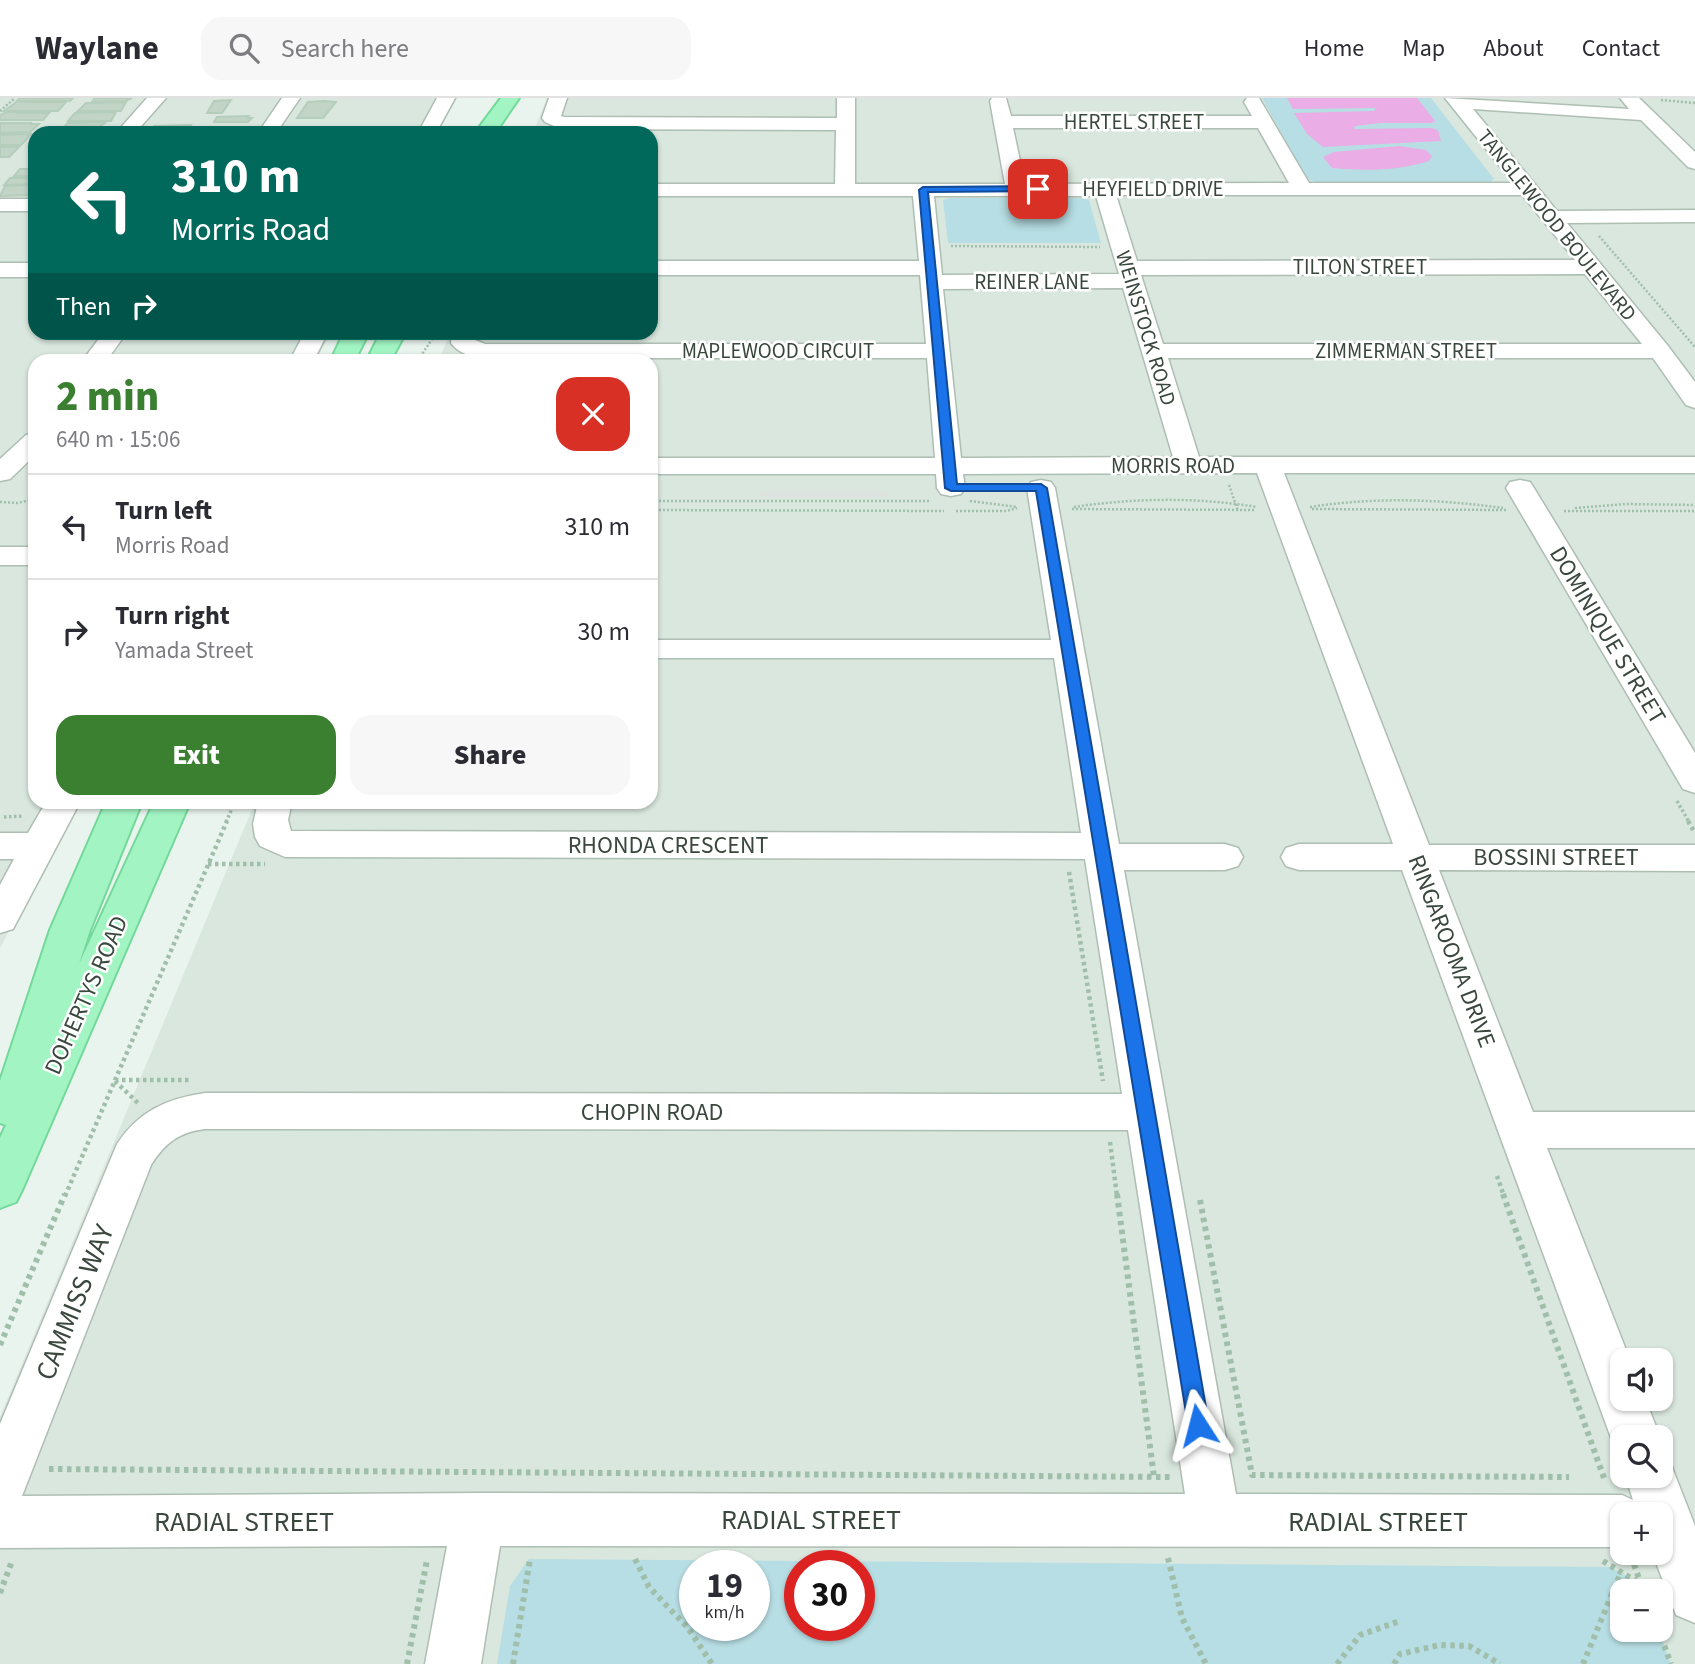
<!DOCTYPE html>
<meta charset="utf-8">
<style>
:root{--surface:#fff;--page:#f7f7f7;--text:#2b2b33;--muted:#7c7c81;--line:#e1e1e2;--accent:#3b7f31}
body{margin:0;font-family:"Source Sans 3",sans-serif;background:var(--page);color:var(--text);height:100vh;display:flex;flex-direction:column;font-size:26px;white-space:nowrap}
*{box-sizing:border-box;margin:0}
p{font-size:23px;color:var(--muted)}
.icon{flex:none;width:38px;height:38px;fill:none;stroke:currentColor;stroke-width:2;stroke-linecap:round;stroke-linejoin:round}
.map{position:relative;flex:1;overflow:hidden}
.details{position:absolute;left:28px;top:256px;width:630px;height:455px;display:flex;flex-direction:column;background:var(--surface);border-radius:21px;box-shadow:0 2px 5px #0004}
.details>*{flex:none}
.top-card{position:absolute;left:28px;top:28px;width:630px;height:214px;border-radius:21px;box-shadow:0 2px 5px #0004;background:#00695c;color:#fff;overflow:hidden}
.buttons{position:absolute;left:1610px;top:1250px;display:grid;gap:14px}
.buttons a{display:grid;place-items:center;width:63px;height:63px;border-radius:14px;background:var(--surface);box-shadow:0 2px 5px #0004;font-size:35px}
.speed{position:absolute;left:679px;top:1452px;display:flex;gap:14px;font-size:35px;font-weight:700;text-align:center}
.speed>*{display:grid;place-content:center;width:91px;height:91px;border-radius:50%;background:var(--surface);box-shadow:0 2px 5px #0004;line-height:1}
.speed small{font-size:18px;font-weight:400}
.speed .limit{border:10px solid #d22;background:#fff;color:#111}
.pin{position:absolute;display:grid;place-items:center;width:60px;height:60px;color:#fff;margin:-30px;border-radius:14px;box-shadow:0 4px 10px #0006}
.me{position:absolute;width:77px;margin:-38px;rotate:351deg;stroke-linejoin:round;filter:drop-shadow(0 0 5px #0008)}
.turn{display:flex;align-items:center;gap:24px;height:147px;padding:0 28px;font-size:32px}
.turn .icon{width:91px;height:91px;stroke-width:2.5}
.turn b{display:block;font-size:49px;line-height:60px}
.then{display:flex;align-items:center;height:66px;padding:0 28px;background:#0003;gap:14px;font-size:26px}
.round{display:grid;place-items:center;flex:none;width:74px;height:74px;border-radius:21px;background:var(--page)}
.overview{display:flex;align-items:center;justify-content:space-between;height:119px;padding:0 28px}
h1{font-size:42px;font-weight:800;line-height:52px;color:var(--accent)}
.button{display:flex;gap:14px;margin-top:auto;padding:14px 28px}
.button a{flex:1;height:80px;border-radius:21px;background:var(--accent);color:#fff;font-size:28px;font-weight:800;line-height:80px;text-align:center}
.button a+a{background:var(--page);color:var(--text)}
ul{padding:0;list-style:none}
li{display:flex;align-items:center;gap:21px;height:105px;padding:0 28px;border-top:2px solid var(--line)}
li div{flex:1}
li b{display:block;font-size:26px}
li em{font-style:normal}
header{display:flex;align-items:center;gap:42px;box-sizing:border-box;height:98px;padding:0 35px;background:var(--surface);border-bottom:2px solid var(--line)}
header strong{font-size:33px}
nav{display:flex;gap:38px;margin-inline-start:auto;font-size:24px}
.search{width:490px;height:63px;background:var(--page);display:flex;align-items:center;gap:18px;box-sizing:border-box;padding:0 24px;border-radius:21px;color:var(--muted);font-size:26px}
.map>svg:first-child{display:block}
</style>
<header>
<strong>Waylane</strong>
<div class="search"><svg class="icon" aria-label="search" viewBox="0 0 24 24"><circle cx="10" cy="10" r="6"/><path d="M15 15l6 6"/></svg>Search here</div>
<nav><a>Home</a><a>Map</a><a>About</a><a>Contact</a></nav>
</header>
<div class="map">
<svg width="1695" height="1566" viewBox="0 0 1695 1566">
<rect width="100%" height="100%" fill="#eaf4ee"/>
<!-- residential -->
<path fill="#d9e7de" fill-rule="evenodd" d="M0,0H457L438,35H35V234L331,235L316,262H35V704H78L0,850Z
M547,0H1695V1566H0V1319L255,704H651V262H439L450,235L651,234V35H533ZM1622,1262H1661V1300H1622ZM1622,1339H1661V1377H1622ZM1622,1416H1661V1454H1622ZM695,1468H754V1528H695ZM800,1468H859V1528H800ZM1622,1493H1661V1531H1622Z"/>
<!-- green -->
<path fill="#b7dee4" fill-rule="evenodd" d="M1262,0H1431L1494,81L1490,84H1316L1307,81Z
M950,100H1081L1089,102L1101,145H948L943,102Z
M529,1461L1610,1469L1642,1487L1644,1493H1622V1531H1658L1671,1566H497L510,1488ZM695,1468H754V1528H695ZM800,1468H859V1528H800Z"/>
<!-- parking -->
<path fill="#dee3df" d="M758,394H891L885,399H767Z"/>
<!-- water -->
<path fill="#eaade5" d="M1287,0H1417L1435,23L1432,25H1381L1355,28L1354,31L1431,30L1438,32L1441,43L1323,49L1307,36L1294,15L1374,13L1376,10L1293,11Z
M1399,48L1426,52L1432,58L1429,63C1399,73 1364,73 1332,70L1323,59L1334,54Z"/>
<!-- building -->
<path fill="#c1d4c6" stroke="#b5cebc" stroke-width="2" d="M20,0H73L70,3H17Z
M95,0H132L125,3L92,4Z
M231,2L222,15H207L214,3Z
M18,3L29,4H66L58,13H4Z
M325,3L336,4L323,20H297L308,4Z
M126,4L121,13H78L86,5Z
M7,14H19L18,15H49L43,22H0V17Z
M116,14L111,23H68L75,15Z
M249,18L248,20H252L248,24H214L217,19Z
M99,24L105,25L93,33H60L68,25Z
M0,25H32L30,26H39L30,34L0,35Z
M191,27L187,33L152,34L154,28Z
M31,36L21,47H0V37Z
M0,49H19L9,59H0Z
M20,71H35V78H14Z
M10,80H35V86L4,87Z
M31,87H35V97L0,98L5,88Z"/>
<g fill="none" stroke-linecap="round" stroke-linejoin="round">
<defs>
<path id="minor" d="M147,0H166L135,35H116Z
M282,0H300L276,35H258Z
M437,0H455L436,35H418Z
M549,0H567L561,18L564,19L837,20V0H855V86H1005L990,3L992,0H1006L1011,18H1252L1244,4L1247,0H1259L1309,85H1513L1445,0L1629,11L1620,0H1639L1695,54V71L1688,69L1641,22L1473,11L1557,113L1695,112V124L1567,125L1668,248L1695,284V310L1686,307L1653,260H1168L1199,359H1695V375H1284L1429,747H1695V773L1439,772L1533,1014H1695V1050H1547L1630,1262H1622V1300H1645L1660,1339H1622V1358L1617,1356L1402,772H1299L1286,768L1281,759L1286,750L1299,746H1393L1257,375L963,376L965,390L961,396L951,398L941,396L937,390L936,376H651V360H935L927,260H485C472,259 459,256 451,245L452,234H476L475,242L485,246H926L920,177H651V163H919L913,98H651V86H835L836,32L561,31L545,24L542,20ZM1013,30H1258L1289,85L1025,86ZM1116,97H1522L1575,162L1137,163ZM934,98H1096L1119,176L942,177ZM1585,176L1642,246H1163L1141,177ZM1123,190L1173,359L961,360L943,191Z
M0,101H35V113H0Z
M0,165H35V179H0Z
M104,234H127L107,262H83Z
M305,234H328L314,262H290Z
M35,335V357L10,381L0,383V361L26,337Z
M1041,382L1051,384L1055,390L1119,746H1225L1238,750L1243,759L1238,768L1225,772H1124L1236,1396L1622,1397L1633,1402L1625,1377H1661V1356L1668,1359L1695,1428V1525L1676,1517L1652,1454H1661V1416H1622V1449L500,1448L481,1566H425L447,1448L0,1450V1326L117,1046C139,1013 166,1001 205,995L1122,996L1085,761L285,759L260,748L255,739L253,726L258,704H292L288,722L291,733L1081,735L1054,560H651V542H1051L1027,390L1031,384ZM205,1031L1128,1032L1185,1396L478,1395L22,1398L151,1067C165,1045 179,1034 205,1031Z
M1520,382L1530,384L1534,390L1695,655V695L1683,691L1506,390L1510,384Z
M0,449H35V467H0Z
M46,704H80L13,831L0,835V787L14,761H0V735H28Z"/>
<path id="major" d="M501,0H519L495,35H475Z
M344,234H369L355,262H331Z
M381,234H406L391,262H367Z
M106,704H142L90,832L79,866L154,704H190L23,1090L16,1104L0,1110V1040L6,1027L0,1025V983L50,832Z"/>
</defs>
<!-- minor casing -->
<use href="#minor" stroke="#aebeb3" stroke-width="3"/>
<!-- major casing -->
<use href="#major" stroke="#73d99a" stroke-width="4"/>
<!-- path-far3 -->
<path stroke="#a0bfaa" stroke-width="2.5" stroke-dasharray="2 2" stroke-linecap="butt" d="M1661,2L1695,5
M0,13L15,0
M1599,138L1695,249
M951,148L1100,149
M418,261H449
M418,262L437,234
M1229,387L1238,413
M651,403H930
M970,403L1017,409
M0,404L17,405L35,401
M1074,409C1135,400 1196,399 1257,409
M1310,409C1375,399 1438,401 1503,410
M1575,410L1626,406L1695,407
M1072,411L1256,412
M1312,411L1506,412
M651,412L944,413
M956,413H1006L1017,410
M1564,413H1695"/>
<!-- path-far2 -->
<path stroke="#a0bfaa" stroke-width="3.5" stroke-dasharray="2.5 2.5" stroke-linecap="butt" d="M1677,703L1689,724
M4,719L24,718
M226,724L235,704"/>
<!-- path-far1 -->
<path stroke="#a0bfaa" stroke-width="4.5" stroke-dasharray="3.5 3.5" stroke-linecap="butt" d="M1688,723L1695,735
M208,766H265
M1069,774L1103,983
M115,982H189
M115,983L139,1006
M1110,1044L1117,1098
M1497,1078L1504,1098
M65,1098L227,723"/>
<!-- path -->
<path stroke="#a0bfaa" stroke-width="6" stroke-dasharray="4.5 4.5" stroke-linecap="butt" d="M1117,1096L1154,1379
M1503,1096L1605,1383
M1200,1102L1252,1377L1569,1379
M0,1247L65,1096
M49,1371L1170,1379
M1631,1458L1641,1486
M1168,1460L1182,1520L1206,1566
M635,1461L649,1489L688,1530L712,1566
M1603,1463L1642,1487L1644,1493
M0,1495L12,1463
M1658,1531L1671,1566
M407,1566L427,1462
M513,1566L530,1461
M1337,1566L1360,1537L1400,1523
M1394,1566L1400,1556L1440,1547L1469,1548L1500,1566
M1583,1566L1621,1474"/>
<!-- minor -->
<use href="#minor" fill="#fff" fill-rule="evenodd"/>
<!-- major -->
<use href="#major" fill="#a2f5c3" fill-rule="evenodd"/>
</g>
<!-- route -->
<path fill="#1a73e8" stroke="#114b97" stroke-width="2" d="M1038,88L1041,93L928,94L957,386H1041L1047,390L1209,1327L1206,1335L1198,1338L1191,1335L1188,1327L1036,393H951L945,390L919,92L923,89Z"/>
<g text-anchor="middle" stroke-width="5" stroke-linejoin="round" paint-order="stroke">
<!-- far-street labels -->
<g font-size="21" fill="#39473d" stroke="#fff">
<text x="1134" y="31">HERTEL STREET</text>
<text x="1153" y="98">HEYFIELD DRIVE</text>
<text transform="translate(1557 127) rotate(51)" y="7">TANGLEWOOD BOULEVARD</text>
<text x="1360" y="176">TILTON STREET</text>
<text x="1032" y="191">REINER LANE</text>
<text transform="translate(1146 230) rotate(73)" y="7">WEINSTOCK ROAD</text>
<text x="778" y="260">MAPLEWOOD CIRCUIT</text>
<text x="1406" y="260">ZIMMERMAN STREET</text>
<text x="1173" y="375">MORRIS ROAD</text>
</g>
<!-- street labels -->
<g font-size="24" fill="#39473d" stroke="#fff">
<text transform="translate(1608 537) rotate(59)" y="8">DOMINIQUE STREET</text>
<text x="668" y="755">RHONDA CRESCENT</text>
<text x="1556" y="767">BOSSINI STREET</text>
<text transform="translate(1452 853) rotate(69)" y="8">RINGAROOMA DRIVE</text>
<text transform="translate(86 897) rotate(-66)" y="8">DOHERTYS ROAD</text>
<text x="652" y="1022">CHOPIN ROAD</text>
</g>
<!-- near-street labels -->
<g font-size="28" fill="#39473d" stroke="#fff">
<text transform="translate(74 1204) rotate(-68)" y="10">CAMMISS WAY</text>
<text x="811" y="1431">RADIAL STREET</text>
<text x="244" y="1433">RADIAL STREET</text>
<text x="1378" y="1433">RADIAL STREET</text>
</g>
</g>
</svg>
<div class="buttons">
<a><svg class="icon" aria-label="sound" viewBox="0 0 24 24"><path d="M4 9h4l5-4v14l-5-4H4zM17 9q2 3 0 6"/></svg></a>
<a><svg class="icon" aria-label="search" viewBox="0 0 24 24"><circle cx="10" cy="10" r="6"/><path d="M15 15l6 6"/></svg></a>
<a>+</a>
<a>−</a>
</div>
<div class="speed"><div>19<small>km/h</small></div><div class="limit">30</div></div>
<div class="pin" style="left:1038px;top:91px;background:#d93025"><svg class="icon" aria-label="arrive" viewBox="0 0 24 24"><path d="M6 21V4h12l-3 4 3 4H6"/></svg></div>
<svg class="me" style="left:1198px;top:1327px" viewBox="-20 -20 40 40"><path d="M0-17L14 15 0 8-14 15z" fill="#1a73e8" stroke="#fff" stroke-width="4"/></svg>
<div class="top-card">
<div class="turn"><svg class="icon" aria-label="left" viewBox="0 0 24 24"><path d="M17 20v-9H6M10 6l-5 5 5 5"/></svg><div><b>310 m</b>Morris Road</div></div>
<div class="then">Then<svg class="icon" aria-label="right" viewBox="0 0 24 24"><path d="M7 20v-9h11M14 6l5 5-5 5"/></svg></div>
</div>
<section class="details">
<div class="overview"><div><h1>2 min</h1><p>640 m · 15:06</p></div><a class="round" style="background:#d93025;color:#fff"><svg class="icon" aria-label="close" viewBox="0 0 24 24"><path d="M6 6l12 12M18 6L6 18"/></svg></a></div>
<ul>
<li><svg class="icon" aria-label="left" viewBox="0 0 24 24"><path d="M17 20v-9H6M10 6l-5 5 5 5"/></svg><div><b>Turn left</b><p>Morris Road</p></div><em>310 m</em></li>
<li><svg class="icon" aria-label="right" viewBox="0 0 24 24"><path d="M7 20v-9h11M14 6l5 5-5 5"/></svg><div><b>Turn right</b><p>Yamada Street</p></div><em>30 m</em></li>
</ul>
<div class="button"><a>Exit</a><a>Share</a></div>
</section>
</div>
